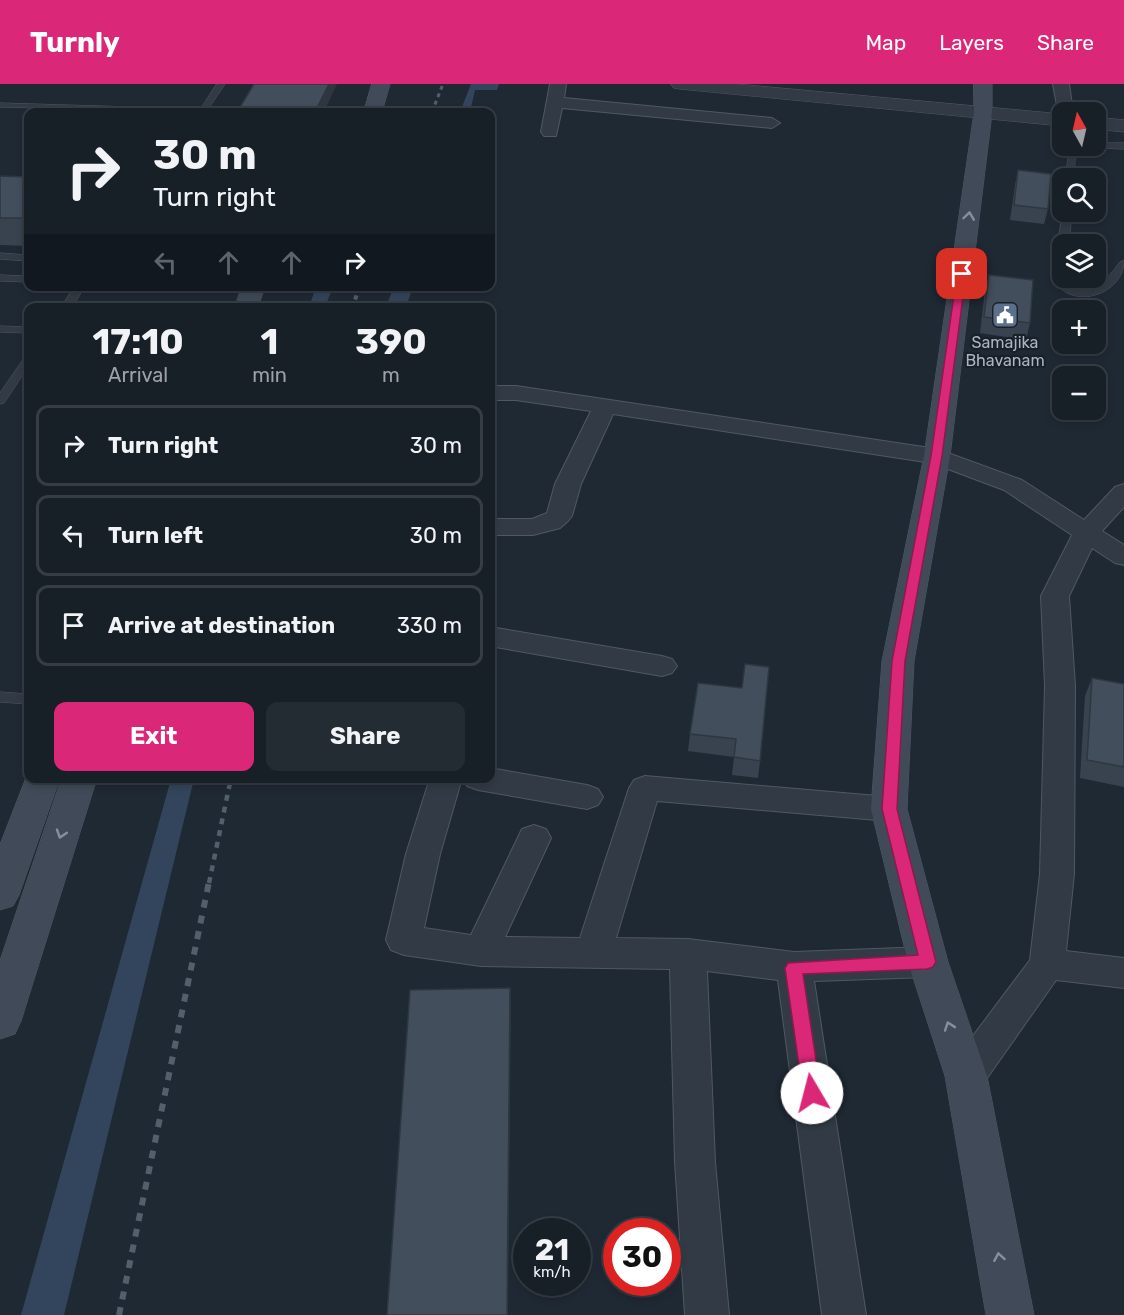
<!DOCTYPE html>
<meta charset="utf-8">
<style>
:root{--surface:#171f27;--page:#242c33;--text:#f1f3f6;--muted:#9ea2a7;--line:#363d44;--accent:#db2777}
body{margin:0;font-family:Rubik,sans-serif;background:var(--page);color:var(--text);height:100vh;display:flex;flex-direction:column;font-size:22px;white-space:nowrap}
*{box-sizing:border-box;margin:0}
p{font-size:20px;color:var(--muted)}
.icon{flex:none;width:33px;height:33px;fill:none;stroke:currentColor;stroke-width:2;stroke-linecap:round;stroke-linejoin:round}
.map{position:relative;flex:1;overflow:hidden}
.drawer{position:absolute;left:24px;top:219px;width:471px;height:480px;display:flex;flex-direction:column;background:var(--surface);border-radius:12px;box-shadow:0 3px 9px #0003,0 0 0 2px var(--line)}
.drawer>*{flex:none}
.hud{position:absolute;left:24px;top:24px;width:471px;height:183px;border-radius:12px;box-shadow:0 3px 9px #0003,0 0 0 2px var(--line);background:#171f27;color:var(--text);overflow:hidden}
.needle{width:39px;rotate:352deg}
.buttons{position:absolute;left:1052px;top:18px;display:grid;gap:12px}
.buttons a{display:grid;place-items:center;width:54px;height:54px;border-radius:12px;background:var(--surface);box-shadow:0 3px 9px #0003,0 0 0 2px var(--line);font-size:30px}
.speed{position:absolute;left:513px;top:1134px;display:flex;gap:12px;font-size:30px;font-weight:700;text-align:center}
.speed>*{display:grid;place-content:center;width:78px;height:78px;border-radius:50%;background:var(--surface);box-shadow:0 3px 9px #0003,0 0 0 2px var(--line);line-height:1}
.speed small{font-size:15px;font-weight:400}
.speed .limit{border:9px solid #d22;background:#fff;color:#111}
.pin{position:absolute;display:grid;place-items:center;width:51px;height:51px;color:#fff;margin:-26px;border-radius:12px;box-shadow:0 3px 9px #0006}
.me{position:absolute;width:66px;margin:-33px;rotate:352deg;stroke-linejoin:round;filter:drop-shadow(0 0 4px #0008)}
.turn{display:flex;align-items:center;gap:21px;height:126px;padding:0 30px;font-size:27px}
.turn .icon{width:78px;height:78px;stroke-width:2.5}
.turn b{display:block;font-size:42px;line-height:51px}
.lanes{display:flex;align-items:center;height:57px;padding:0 30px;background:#0003;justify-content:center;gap:30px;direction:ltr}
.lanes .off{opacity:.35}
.eta{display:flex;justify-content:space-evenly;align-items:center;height:102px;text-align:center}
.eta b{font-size:36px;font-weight:700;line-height:42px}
.primary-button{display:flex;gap:12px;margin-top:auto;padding:12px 30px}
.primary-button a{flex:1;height:69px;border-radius:12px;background:var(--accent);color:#fff;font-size:24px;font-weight:700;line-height:69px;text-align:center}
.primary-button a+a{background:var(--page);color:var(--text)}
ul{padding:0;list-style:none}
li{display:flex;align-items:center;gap:18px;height:81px;margin:0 12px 9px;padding:0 18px;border:3px solid var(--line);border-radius:12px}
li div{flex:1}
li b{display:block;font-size:22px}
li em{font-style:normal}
header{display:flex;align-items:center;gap:36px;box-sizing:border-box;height:84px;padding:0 30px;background:var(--accent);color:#fff}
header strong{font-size:28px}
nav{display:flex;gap:33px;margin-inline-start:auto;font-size:21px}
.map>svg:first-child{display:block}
</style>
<header>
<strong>Turnly</strong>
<nav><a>Map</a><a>Layers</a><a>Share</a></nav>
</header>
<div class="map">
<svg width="1124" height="1231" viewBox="0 0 1124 1231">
<rect width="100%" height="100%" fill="#1f2934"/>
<!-- water -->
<path fill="#33455c" d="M471,0H499L497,6H475L470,28H460Z
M394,202L413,203L406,223H386Z
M316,203H333L325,223H309Z
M171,695H194L64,1231H21Z"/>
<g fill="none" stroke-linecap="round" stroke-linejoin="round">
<defs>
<path id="service" d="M217,0H225L206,28L0,23V19L200,25Z
M1095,59H1124V65L1096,64L1078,68L1075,76L1074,94H1065L1069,68L1078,62H1095Z
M1062,128H1072L1069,160H1062V162L1059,160Z
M0,169L28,171V177L0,175Z
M1124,177C1124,207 1082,224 1060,204L1058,189L1062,188V194H1068L1070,202C1093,214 1107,195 1120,178Z
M0,191L28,192V198L0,197Z
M75,202H85L72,224H61Z
M0,242L28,243V249L0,248Z
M28,273V283L4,319L0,320V309L24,274Z
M0,608L28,610V620L0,618Z"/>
<path id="minor" d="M550,0H566L564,14L772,34L780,39L772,44L562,24L556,52H544L541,48Z
M1053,0H1069L1073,28H1062V32H1059Z
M490,302H516L937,365L1022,396L1084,436L1115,403L1124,400V423L1102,447L1124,461V481L1115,479L1092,464L1069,512L1075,602L1074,790L1066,867L1124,874V904L1056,896L980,1004L966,1009L952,1004L947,992L952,980L1030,876L1040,790L1045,602L1041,512L1072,451L1004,406L932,379L613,330L581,400L572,432L568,437L560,444L533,451H490V435H532L547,429L555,400L591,327L516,316H490Z
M490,543L662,572L672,575L677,582L672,589L662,592L490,562Z
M490,684L587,701L598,705L603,713L598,721L587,725L478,706L467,702L462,694H490Z
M645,692L889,713L900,716L905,725L900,734L889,737L657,717L616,854L688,855L794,868L928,863L941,867L946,878L941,889L928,893L814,897L866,1231H822L778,896L707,887L715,1078L729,1231H685L675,1078L670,885L481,882L404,871L391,866L386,856L406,770L430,694H462L440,770L424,844L471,851L522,745L534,741L546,745L551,754L505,853L580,854L629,704L634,696Z"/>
<path id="tertiary" d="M671,0H736L1062,30V42L680,5L674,4Z
M1095,33L1124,36V48L1095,45Z"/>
<path id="secondary" d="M372,0H390L382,28H364Z
M974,0H992V29L950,372L914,577L907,725L948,878L987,992L1034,1231H986L945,992L908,878L871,725L882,577L924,372L974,29Z
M242,202H265L258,224H235Z
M28,689V694H60L19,811L13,822L0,826V761Z
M62,694H97L21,937L15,950L0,955V877Z"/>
</defs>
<!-- service casing -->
<use href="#service" stroke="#505863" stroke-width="1"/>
<!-- minor casing -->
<use href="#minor" stroke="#505863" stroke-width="2"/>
<!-- tertiary casing -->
<use href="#tertiary" stroke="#505863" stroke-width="1"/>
<!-- secondary casing -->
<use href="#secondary" stroke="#505863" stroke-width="1"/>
<!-- service -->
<use href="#service" fill="#323b45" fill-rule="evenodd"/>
<!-- minor -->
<use href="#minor" fill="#323b45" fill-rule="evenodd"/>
<!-- tertiary -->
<use href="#tertiary" fill="#323b45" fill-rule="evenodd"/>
<!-- secondary -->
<use href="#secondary" fill="#404a58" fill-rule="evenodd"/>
<!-- rail-far3 -->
<path stroke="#545f6c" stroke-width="3" stroke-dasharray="4 4" stroke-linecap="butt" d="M432,28L443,0"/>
<!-- rail-far2 -->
<path stroke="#545f6c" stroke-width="4" stroke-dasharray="4.5 4.5" stroke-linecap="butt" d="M352,224L360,202"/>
<!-- rail-far1 -->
<path stroke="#545f6c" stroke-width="4.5" stroke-dasharray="6 6" stroke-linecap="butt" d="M209,799L231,694"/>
<!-- rail -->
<path stroke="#545f6c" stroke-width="6" stroke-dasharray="8 8" stroke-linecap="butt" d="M119,1231L209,798"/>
</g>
<!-- wall -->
<path fill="#39434f" d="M1018,86L1048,125L1044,140L1010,136L1015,101Z
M0,92L28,93V162L0,161Z
M989,191L1030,239L1026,256L980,249L985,206Z
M1092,594L1124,600V703L1080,694L1085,612Z
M698,599L760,677L758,694L732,691L734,673L688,667L690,650Z"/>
<!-- shaded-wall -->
<path fill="#2e3740" d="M329,0H337L324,28H315Z
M510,904L511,921L508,1231H507Z"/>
<!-- building -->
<path fill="#424e5c" stroke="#2e3740" stroke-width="1.5" d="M254,0H329L315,28H237Z
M1018,86L1051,90L1048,125L1014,121Z
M0,92L28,93V134H0Z
M989,191L1033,196L1030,239L984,233Z
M745,580L769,583L760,677L734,673L736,655L690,650L698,599L742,604Z
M1092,594L1124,600V683L1087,676Z
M510,904L507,1231H387L410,906Z"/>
<!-- one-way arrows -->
<defs><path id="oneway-chevron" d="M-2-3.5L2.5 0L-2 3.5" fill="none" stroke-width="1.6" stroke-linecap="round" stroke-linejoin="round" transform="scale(1.5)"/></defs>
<g stroke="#86909d">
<use href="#oneway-chevron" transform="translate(969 132) rotate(-82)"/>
<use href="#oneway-chevron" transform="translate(61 750) rotate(108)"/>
<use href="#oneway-chevron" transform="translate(949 942) rotate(-109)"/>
<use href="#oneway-chevron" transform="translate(999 1173) rotate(-100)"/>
</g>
<!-- route -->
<path fill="#db2777" stroke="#8e194d" stroke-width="1.5" d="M962,187L966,190L942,372L905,577L897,725L936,878L933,883L927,885L803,890L821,1009L818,1015L812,1017L806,1015L803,1009L785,884L788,879L918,871L882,725L892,577L931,372L957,190Z"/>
<!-- icons -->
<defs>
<symbol id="civic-square" viewBox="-11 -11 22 22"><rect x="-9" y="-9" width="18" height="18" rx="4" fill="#5c6f8a" stroke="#182029"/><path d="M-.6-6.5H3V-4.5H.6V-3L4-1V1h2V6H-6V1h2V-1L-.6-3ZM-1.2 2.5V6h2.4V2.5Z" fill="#fff"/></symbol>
</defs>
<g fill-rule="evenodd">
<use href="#civic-square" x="990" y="216" width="30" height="30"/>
</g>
<g text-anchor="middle" stroke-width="4.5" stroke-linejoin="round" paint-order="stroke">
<!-- far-poi labels -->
<g font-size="16" fill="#acb5c2" stroke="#182029">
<text x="1005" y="264">Samajika<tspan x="1005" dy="18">Bhavanam</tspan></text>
</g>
</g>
</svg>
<div class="buttons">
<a><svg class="needle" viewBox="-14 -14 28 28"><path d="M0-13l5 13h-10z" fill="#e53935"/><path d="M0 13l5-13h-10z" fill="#9ea2a7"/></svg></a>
<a><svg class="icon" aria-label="search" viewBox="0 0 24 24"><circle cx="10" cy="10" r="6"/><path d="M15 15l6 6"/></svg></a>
<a><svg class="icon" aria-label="layers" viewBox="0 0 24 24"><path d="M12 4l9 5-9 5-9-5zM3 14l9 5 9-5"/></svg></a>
<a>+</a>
<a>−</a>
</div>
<div class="speed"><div>21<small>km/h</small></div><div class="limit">30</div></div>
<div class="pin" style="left:962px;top:190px;background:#d93025"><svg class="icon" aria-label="arrive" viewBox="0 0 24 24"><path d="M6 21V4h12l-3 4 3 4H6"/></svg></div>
<svg class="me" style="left:812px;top:1009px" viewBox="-20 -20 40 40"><circle r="19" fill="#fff"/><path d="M0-13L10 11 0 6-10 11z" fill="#db2777"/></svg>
<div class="hud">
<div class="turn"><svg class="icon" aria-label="right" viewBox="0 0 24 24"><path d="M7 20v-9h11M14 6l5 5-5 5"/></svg><div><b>30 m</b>Turn right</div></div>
<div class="lanes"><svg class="icon off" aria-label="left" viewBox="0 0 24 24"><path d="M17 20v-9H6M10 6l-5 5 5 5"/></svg><svg class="icon off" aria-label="ahead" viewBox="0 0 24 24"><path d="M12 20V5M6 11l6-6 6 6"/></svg><svg class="icon off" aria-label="ahead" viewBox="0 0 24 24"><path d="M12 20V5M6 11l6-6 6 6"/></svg><svg class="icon" aria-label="right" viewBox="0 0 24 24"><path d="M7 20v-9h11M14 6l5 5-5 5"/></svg></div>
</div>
<section class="drawer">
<div class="eta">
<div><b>17:10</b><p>Arrival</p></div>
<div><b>1</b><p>min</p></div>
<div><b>390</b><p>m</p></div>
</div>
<ul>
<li><svg class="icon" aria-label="right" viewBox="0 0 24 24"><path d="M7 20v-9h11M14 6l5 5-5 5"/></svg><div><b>Turn right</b></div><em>30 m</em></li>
<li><svg class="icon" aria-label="left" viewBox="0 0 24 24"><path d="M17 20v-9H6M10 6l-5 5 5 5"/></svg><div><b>Turn left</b></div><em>30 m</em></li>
<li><svg class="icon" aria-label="arrive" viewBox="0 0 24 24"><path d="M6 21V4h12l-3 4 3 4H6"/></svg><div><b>Arrive at destination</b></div><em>330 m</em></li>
</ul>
<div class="primary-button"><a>Exit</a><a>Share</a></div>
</section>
</div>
